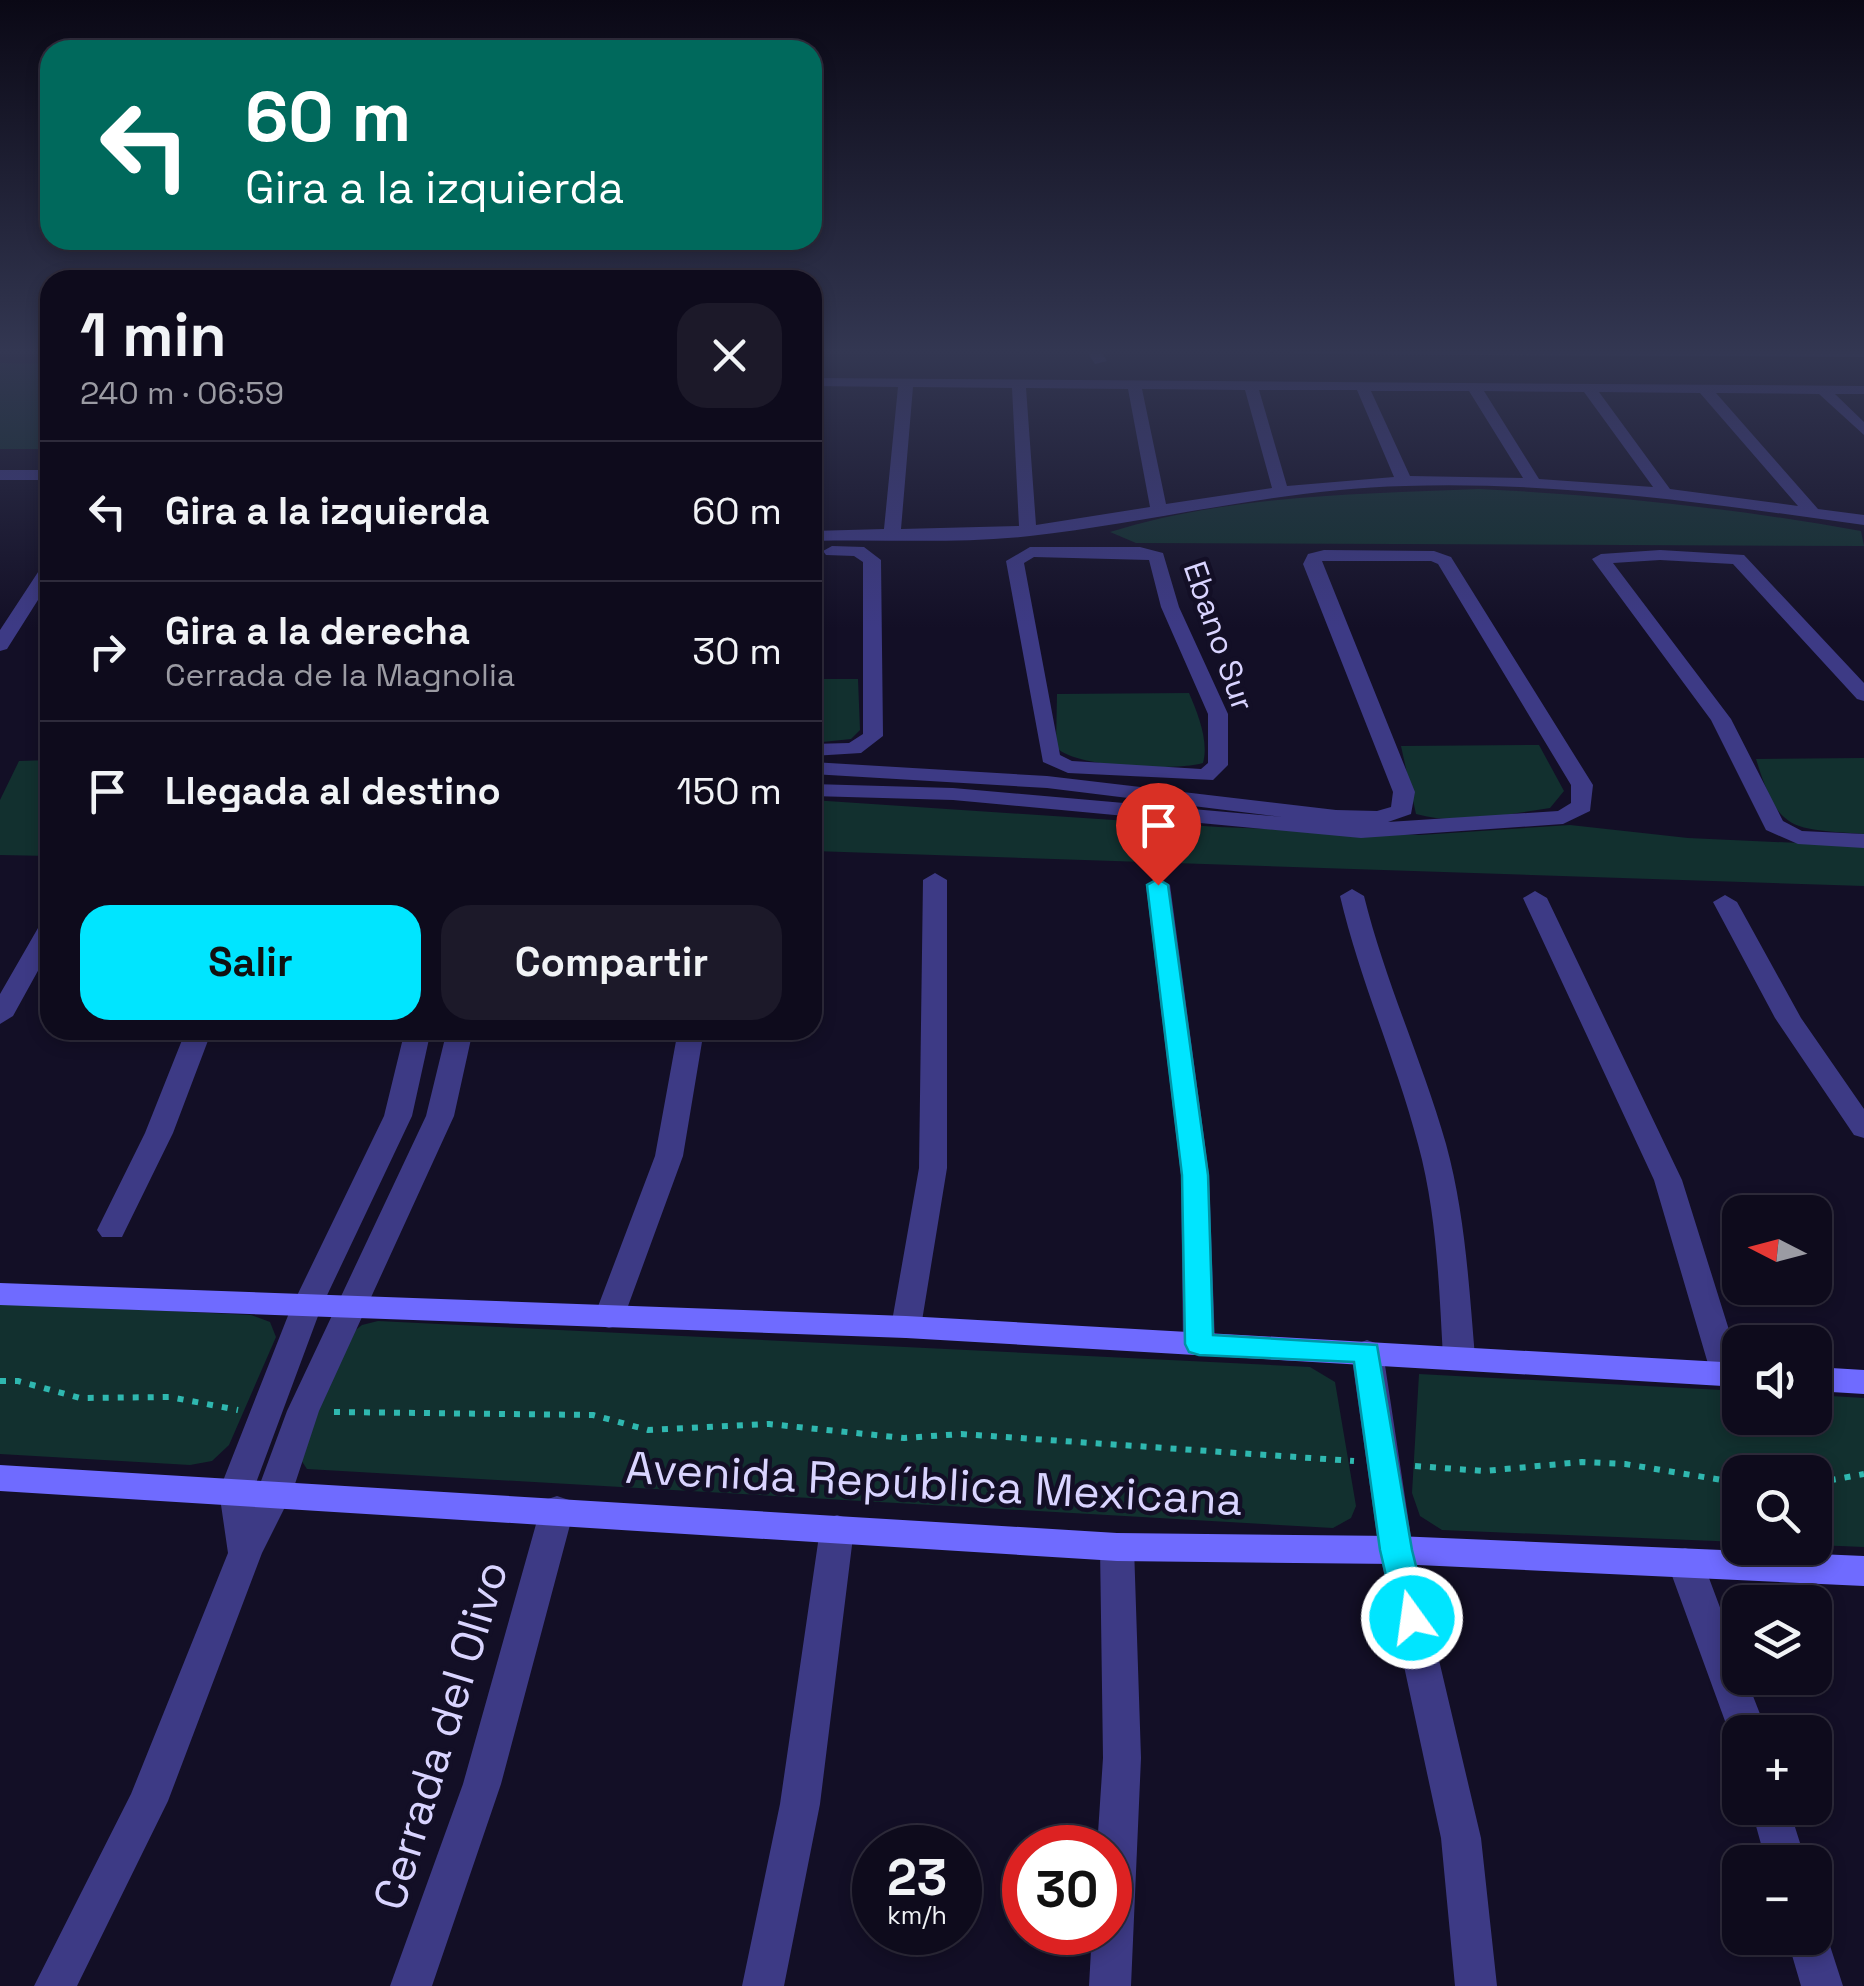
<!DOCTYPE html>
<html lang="es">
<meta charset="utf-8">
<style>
:root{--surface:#0e0b1c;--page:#1c1929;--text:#f1f3f6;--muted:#9b9ba3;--line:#2e2b3b;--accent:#00e5ff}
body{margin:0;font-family:"Space Grotesk",sans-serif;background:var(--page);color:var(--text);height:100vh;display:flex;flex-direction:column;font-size:38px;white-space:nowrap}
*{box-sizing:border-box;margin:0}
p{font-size:32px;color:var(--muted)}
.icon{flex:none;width:55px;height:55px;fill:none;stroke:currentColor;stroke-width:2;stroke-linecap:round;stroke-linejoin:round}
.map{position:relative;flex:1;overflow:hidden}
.drawer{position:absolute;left:40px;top:270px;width:782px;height:770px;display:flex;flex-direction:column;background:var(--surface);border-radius:30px;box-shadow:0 5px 15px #0003,0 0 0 2px var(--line)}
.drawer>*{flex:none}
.hud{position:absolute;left:40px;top:40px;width:782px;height:210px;border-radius:30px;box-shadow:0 5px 15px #0003,0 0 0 2px var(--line);background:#00695c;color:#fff;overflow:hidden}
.needle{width:65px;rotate:276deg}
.controls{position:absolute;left:1722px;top:1195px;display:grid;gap:20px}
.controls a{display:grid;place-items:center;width:110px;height:110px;border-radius:20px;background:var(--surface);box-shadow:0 5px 15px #0003,0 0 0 2px var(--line);font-size:50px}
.speed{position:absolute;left:852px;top:1825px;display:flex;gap:20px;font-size:50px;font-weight:700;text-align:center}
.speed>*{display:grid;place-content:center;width:130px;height:130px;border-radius:50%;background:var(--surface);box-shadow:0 5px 15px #0003,0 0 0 2px var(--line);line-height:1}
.speed small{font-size:25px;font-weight:400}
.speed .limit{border:15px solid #d22;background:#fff;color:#111}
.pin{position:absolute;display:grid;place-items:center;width:85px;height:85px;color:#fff;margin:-102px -42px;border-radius:50% 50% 50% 0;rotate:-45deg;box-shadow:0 0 10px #0007}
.pin .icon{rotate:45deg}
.me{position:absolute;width:110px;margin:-55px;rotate:346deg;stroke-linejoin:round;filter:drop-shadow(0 0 8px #0008)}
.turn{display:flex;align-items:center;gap:35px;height:210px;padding:0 40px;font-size:45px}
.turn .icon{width:130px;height:130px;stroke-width:2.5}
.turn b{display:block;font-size:70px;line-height:85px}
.round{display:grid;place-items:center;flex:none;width:105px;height:105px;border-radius:30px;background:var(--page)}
.head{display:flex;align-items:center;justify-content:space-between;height:170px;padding:0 40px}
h1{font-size:60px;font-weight:800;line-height:75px}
.primary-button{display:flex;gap:20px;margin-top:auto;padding:20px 40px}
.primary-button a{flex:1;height:115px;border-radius:30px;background:var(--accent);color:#111;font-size:40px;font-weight:800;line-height:115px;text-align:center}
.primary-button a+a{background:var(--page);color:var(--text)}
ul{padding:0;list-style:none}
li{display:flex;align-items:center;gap:30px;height:140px;padding:0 40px;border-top:2px solid var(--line)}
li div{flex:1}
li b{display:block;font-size:38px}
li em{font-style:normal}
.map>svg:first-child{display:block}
</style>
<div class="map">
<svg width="1864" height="1986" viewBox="0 0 1864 1986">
<rect width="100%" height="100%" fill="#130f26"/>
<!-- green -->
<path fill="#12302f" d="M0,363L50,364V449H0Z
M1479,489C1608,495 1734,508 1861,531L1864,546L1136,543L1110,532C1229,495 1356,494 1479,489Z
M812,679H858L860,730L851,739L813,743Z
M1189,693C1198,714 1209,741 1203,763C1176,771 1074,768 1056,747L1057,694Z
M1539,745L1564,791L1550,808C1508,814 1457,826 1416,814L1401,746Z
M1864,758V834C1791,828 1779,834 1756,759Z
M50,760V856L0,855V800L19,761Z
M812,800L1219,827L1420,835L1570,825L1688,838L1864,846V886L813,851Z
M0,1303L251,1315L270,1322L276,1337L229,1445L212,1461L190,1465L0,1454Z
M378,1321L1310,1367L1335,1382L1356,1506L1351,1518L1333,1528L307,1469L295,1451L343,1340L362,1325Z
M1419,1374L1740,1391V1418H1815V1395L1864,1398V1547L1815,1545V1472H1740V1542L1442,1530L1420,1516L1412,1493Z"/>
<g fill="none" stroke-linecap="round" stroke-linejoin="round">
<!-- path -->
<path stroke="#2fb8b0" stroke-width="6" stroke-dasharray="6 9" stroke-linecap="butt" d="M0,1381H18L80,1398L170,1397L238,1410
M334,1412L593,1415L648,1430L769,1424L904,1438L961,1434L1354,1461
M1415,1466L1484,1471L1582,1462L1625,1464L1740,1483
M1815,1483L1864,1474"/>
<!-- street -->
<path fill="#3d3a85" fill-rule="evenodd" d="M1086,350H1100L1107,361L1095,364Z
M1290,350H1864V357L1297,354Z
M812,378L1864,386V394H1835L1864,422V435L1819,394L1716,393L1818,509L1864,515V525C1712,504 1559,481 1405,486C1278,489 1155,522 1030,536C957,544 885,539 812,541V531L884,529L898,387L812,386ZM913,387L1012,388L1019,526L901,529ZM1026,388L1128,389L1150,507L1036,525ZM1142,389L1245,390L1272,488L1166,504ZM1259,390H1357L1394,477L1287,486ZM1371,391H1469L1523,478L1410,476ZM1484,391L1584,392L1653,487L1539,479ZM1599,392L1700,393L1798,506L1670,489Z
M0,470H50V480H0Z
M832,546L864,547L881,560L883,736L861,753L812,756V744L849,743L863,734V562L854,556L826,555L823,551Z
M1030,547H1140L1163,553L1179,607L1228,714V765L1213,780L1068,773L1043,762L1006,561ZM1034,557L1149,560L1161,607L1208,714V763L1201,769L1072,761L1060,755L1024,563Z
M1324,550L1434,551L1451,557L1593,785L1590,811L1563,824L1361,838L953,800L812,796V784L953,788L1283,817L1047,788L812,774V762L1047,776L1336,810L1377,811L1391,807L1393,792L1303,564L1308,554ZM1322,561H1431L1438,564L1571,785V803L1558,811L1388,822L1411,814L1415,792Z
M1660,550L1744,555L1864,683V701L1857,699L1733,564L1660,560L1613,563L1731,719L1783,821L1802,831L1864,834V848L1798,844L1766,830L1711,720L1592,559L1601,554Z
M50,562V581L7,649L0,651V630L44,563Z
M935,873L947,880V1168L921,1327L917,1335L906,1338L895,1335L891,1327L919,1168L923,880Z
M1158,878L1170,885L1209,1175L1215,1344L1210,1352L1199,1355L1188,1352L1183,1344L1181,1175L1146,885Z
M1352,889L1364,896C1385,981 1422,1060 1446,1144C1465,1213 1469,1286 1475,1357L1470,1365L1459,1369L1448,1365L1443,1357C1439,1286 1437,1214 1418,1144C1396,1060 1360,981 1340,896Z
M1535,891L1547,898L1682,1180L1740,1365L1738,1382L1727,1386L1716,1382L1711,1374L1654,1180L1523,898Z
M1725,895L1737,902L1801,1018L1864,1109V1138L1854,1135L1775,1018L1713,902Z
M50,921V949L13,1016L0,1024V994L38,928Z
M186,1030H212L173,1133L122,1237H102L97,1230L145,1133Z
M405,1030H431L412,1116L321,1308L253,1491L254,1500L287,1411L426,1116L447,1030H473L454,1116L319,1411L292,1493L262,1553L168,1801L77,1986H34L131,1794L228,1553L219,1491L291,1308L384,1116Z
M678,1030H704L683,1156L624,1317L620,1325L609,1328L598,1325L594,1317L655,1156Z
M1367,1340L1378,1344L1383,1352L1413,1550L1481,1838L1497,1986H1455L1441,1838L1379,1550L1351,1352L1356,1344Z
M557,1496L569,1500L574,1510L501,1784L432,1986H390L463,1784L540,1510L545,1500Z
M837,1515L849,1519L854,1529L820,1804L784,1986H742L780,1804L820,1529L825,1519Z
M1117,1533L1129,1537L1134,1547L1141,1758L1131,1986H1089L1092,1932H1110V1848H1097L1103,1758L1100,1547L1105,1537Z
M1685,1548L1697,1552L1703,1562L1740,1661V1678H1746L1767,1732H1740V1746L1735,1744L1729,1732L1667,1562L1673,1552Z
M1751,1808H1789L1806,1862H1766Z
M1815,1920L1823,1924L1843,1986H1801L1787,1938H1815Z"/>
<!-- secondary -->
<path fill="#6f6bff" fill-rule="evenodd" d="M0,1283L906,1316L1740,1363V1387L906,1338L0,1305Z
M1815,1367L1864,1370V1394L1815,1391Z
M0,1465L1117,1533L1396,1536L1864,1556V1586L1396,1564L1117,1561L0,1491Z"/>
</g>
<!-- sky -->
<linearGradient id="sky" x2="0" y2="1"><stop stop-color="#0a0815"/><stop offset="0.56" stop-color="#333752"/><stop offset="1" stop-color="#333752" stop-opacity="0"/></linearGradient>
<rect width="1864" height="628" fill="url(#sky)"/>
<!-- route -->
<path fill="#00e5ff" stroke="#0095a6" stroke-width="2.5" d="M1158,879L1168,885L1208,1175L1213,1335L1377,1345L1412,1550L1429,1618L1424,1628L1412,1632L1401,1628L1396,1618L1380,1550L1354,1362L1199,1355L1189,1352L1185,1344L1182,1175L1147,885Z"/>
<g text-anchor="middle" stroke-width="9" stroke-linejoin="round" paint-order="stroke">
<!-- far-street labels -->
<g font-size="32" fill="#d9d4ff" stroke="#130f26">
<text transform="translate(1219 636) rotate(71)" y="11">Ebano Sur</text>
</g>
<!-- near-street labels -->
<g font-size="45" fill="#d9d4ff" stroke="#130f26">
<text transform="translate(934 1483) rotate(3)" y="16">Avenida República Mexicana</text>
<text transform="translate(440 1735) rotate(-73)" y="16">Cerrada del Olivo</text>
</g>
</g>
</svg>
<div class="controls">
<a><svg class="needle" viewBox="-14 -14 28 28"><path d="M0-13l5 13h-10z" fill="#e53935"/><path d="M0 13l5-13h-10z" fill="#9b9ba3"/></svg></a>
<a><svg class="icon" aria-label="sound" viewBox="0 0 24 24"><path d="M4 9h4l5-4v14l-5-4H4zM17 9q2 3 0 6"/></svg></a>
<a><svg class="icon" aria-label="search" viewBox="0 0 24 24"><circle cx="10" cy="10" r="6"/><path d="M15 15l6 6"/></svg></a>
<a><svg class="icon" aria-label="layers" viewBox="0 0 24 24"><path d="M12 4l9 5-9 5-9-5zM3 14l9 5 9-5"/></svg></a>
<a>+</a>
<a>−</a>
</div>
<div class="speed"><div>23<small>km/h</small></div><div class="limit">30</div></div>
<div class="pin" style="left:1158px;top:885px;background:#d93025"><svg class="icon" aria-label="arrive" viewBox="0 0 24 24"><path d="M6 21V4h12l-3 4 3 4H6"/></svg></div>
<svg class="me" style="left:1412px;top:1618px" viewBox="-20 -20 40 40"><circle r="17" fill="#00e5ff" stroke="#fff" stroke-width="3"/><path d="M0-11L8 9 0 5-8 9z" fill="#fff"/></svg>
<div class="hud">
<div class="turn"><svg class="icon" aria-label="left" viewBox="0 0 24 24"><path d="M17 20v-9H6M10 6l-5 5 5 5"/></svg><div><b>60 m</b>Gira a la izquierda</div></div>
</div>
<section class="drawer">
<div class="head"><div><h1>1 min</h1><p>240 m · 06:59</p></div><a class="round"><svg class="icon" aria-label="close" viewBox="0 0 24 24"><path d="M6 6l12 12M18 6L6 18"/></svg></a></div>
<ul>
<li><svg class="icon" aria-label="left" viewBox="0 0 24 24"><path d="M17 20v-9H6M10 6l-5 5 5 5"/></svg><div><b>Gira a la izquierda</b></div><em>60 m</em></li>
<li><svg class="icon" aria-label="right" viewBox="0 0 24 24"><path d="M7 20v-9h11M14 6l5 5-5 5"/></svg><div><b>Gira a la derecha</b><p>Cerrada de la Magnolia</p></div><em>30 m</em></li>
<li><svg class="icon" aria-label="arrive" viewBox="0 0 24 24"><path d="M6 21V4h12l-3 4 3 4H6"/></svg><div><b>Llegada al destino</b></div><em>150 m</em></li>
</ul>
<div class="primary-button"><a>Salir</a><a>Compartir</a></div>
</section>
</div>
